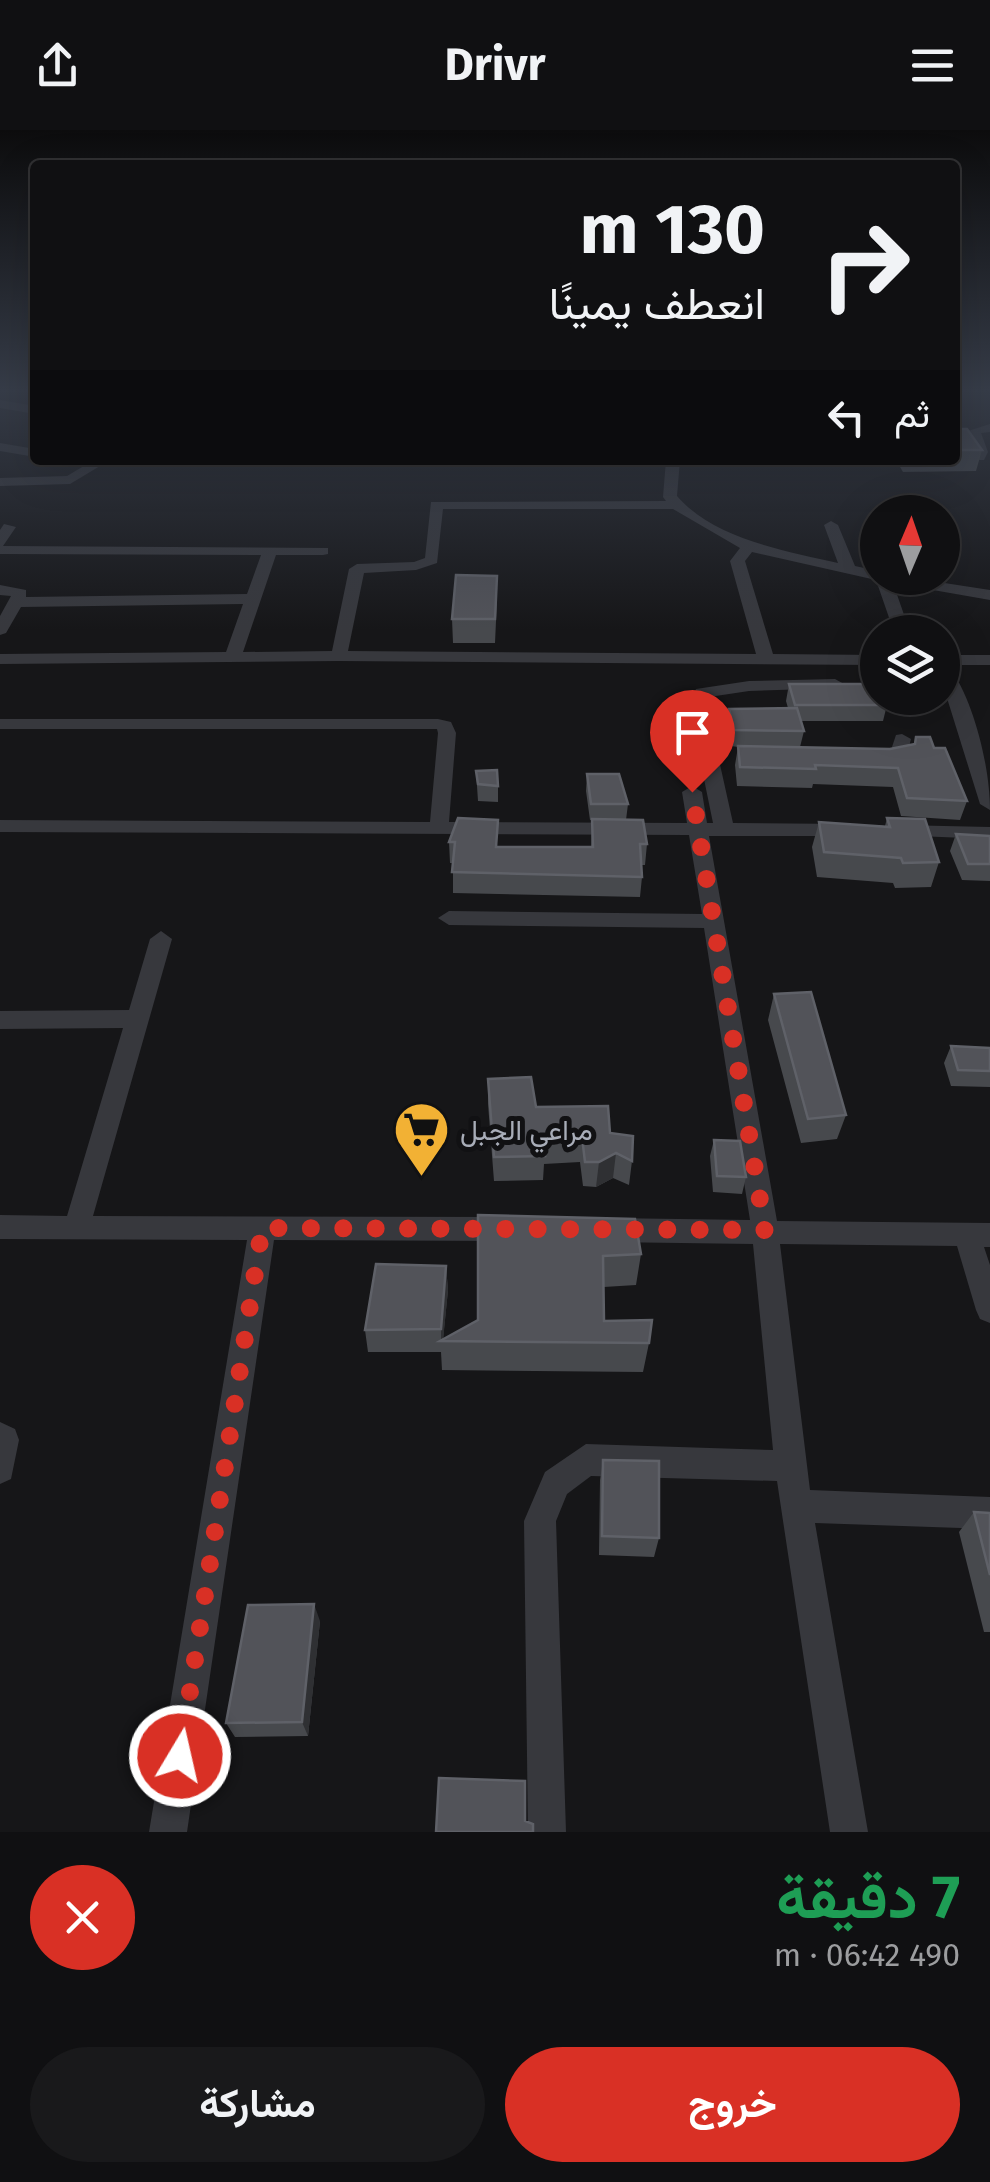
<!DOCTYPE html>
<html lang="ar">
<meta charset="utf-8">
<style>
:root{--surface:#101012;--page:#19191b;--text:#f1f3f6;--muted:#9c9d9f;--line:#303032;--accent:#d93025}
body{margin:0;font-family:"Fira Sans",Vazirmatn,sans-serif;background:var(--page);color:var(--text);direction:rtl;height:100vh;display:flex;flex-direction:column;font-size:38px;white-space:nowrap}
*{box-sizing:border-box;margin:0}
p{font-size:32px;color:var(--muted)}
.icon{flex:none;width:55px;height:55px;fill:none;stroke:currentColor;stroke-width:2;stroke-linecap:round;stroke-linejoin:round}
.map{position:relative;height:1702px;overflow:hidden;direction:ltr}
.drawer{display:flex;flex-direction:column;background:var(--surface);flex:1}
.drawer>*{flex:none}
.guide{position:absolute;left:30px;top:30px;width:930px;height:305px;border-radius:10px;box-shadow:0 10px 40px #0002,0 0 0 2px var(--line);direction:rtl;background:#101012;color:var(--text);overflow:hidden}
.needle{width:65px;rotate:2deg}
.tools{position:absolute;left:860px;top:365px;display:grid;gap:20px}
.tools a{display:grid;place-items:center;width:100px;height:100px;border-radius:50%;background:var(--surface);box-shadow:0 10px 40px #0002,0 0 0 2px var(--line);font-size:50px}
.pin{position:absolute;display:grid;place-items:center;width:85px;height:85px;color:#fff;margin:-102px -42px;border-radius:50% 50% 50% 0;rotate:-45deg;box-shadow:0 0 10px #0007}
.pin .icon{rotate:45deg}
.me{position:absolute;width:110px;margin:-55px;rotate:9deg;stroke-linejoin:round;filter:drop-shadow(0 0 8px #0008)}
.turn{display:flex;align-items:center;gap:35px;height:210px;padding:0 30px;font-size:45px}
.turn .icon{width:130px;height:130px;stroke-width:2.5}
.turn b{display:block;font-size:70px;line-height:85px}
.then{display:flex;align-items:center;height:95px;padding:0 30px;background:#0003;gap:20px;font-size:38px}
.round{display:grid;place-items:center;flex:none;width:105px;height:105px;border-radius:52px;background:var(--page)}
.summary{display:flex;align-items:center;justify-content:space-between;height:170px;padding:0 30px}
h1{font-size:60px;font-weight:700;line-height:75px;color:#1e9e55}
.primary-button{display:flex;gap:20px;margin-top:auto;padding:20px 30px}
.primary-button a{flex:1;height:115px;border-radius:60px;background:var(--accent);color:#fff;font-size:40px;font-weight:700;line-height:115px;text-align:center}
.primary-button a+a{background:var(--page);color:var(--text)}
header{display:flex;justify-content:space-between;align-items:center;height:130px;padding:0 30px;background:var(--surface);font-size:45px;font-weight:700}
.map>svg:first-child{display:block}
</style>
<header><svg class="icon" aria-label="menu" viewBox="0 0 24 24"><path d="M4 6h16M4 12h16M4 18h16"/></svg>Drivr<svg class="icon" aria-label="share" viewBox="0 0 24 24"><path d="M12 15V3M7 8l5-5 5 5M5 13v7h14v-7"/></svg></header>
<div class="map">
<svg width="990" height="1702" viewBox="0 0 990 1702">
<rect width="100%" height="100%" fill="#161618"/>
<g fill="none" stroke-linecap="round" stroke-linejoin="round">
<!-- minor -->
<path fill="#37383d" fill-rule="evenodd" d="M0,270L35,276V284L0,278Z
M990,294V302L981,303L988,322L984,330H974L976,322L968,301Z
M0,313L35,319V327L0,321Z
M94,330H110L70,354L0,356V348L67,346Z
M666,330H680L677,366C714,409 785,421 838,433L824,395L831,391L838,395L855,436L878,441V448H912L990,460V470L893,453L910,502H894L876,450L752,422L745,431L773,524L878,525V535L339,531L0,534V524L226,522L243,474L21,477L6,503L0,505V486L11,466L0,465V455L26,460V467L247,464L261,425L0,424V400L4,394L16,397L3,416L328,418V424L323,425H276L243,522L332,521L349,439L357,434L414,432L425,428L431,372L666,371L663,367ZM443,379H673L740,418L730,431L756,524L348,521L364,443L416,440L437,433Z
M942,525H990V535H948C974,570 990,637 990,680L980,674L942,552Z
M835,549L844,554L841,558L749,561L709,567L707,576L733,693L847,694L857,700L847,706H709L777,1091L990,1093V1117H984L990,1135V1193L980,1189L976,1180L957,1116L780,1114L810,1360L990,1367V1399L815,1393L868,1702H830L777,1351L591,1346L567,1364L556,1391L566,1702H528L524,1391L545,1342L586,1314L773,1320L753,1114L608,1112L598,1108L594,1100L598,1092L608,1088L750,1090L704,798L449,795L438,788L449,781L702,784L689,705L0,702V690L430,692L438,603L437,599H0V589H438L451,592L456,603L449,692L687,693L682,662L692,656L702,662L707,693H713L689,576L696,559L749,551Z
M902,604L911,609L906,628L870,631V623L891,620L896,605Z
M899,695L990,697V709L892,705L889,701L892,697Z
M161,801L172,809L93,1086L506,1087L516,1091L519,1099L516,1107L506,1111L274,1110L187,1702H149L247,1110L0,1109V1085L67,1086L123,898L0,899V881L129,880L150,809Z
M0,1292L15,1299L19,1310L11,1349L0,1354Z"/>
</g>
<!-- wall -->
<path fill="#47494d" d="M955,299L982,320L976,341L903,342L896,330H955Z
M497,469L495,513H453L452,489Z
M789,554L887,575L883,591H801L804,601L800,617L890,619L914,615L916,607L934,618L967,671L960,690L901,686L893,657L813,654L812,658L737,656L735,635L738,617L731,616L726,595L729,579L788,578L786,571Z
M476,641L498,656V672L478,671Z
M587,644L628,674L626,690L647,714L645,735H641L642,747L640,767L453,763V733H450L449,712L497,717H591L592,690H590L586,661Z
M887,688L939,732L931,757L895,758L893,753L817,747L812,717L819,692L885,696Z
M956,704L990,706V751L962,750L950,721Z
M774,864L846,985L837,1009L801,1013L768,890Z
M951,916L990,918V957L951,956L944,933Z
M488,949L536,977L610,1003L632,1031L629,1055L613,1048L596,1057L583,1056L580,1032L544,1034L543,1050L494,1051L488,974Z
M714,1010L746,1047L742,1064L713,1062L710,1026Z
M478,1085L641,1124L636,1155L604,1157V1191L649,1213L643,1242L442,1240L441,1222H368L365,1200L446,1136L448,1160L443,1209L478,1190Z
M603,1330L659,1408L654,1427L599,1425L600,1350Z
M974,1382L990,1383V1502H984L959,1402Z
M320,1491L308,1606L235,1607L226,1593Z"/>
<!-- shaded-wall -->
<path fill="#2f3033" d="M616,1023L613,1048L596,1057L599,1032Z
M446,1136L448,1160L443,1211H441V1199Z
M314,1474L320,1491L308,1606L302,1592Z"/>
<!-- building -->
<path fill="#525359" stroke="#5f6168" stroke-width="2.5" d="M955,299H967L982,320H955Z
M456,445L497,446L495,489H452Z
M789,554H878V568H885L887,575H795Z
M797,578L804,601L734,600L729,579Z
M916,607H930L934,618H945L967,671L907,668L898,638L815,635L816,639L740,637L738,616L890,619L915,614Z
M497,640L498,656L478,654L476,641Z
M587,644H619L628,674H591Z
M458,688L498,690L496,717H593L592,689L643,690L647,714H640L642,747L452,742L455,712H449Z
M887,688L925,689L939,732L903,733L901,728L824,722L819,692L890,697Z
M956,704L990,706V734H968Z
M811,862L846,985L808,989L774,864Z
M951,916L990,918V941L958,940Z
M531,947L536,977L608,976L610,1003L633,1006L632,1031L616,1023L599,1032H585L582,1007L542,1010L545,1026L494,1027L488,949Z
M714,1010L740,1011L746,1047L717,1046Z
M478,1085L635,1089L641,1124L603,1126L604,1191L652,1190L649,1213L440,1211L478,1190Z
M376,1134L446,1136L441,1199L365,1200Z
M603,1330L659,1331V1408L602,1406Z
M974,1382L990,1383V1445Z
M314,1474L302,1592L226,1593L248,1475Z
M439,1648L525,1651V1691L533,1694V1702H436Z"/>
<!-- sky -->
<linearGradient id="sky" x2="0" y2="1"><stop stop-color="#0c0c0d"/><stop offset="0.52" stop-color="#363c48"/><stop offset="1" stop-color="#363c48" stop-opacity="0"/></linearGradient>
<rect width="990" height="500" fill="url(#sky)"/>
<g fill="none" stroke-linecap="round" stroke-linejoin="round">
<!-- route -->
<path stroke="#d93025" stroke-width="18" stroke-dasharray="0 32.4" d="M180,1626L262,1098L765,1100L692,662"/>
</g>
<!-- icons -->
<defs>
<symbol id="supermarket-pin" viewBox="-11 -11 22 30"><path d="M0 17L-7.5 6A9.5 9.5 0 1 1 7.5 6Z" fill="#f2b134" stroke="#111113"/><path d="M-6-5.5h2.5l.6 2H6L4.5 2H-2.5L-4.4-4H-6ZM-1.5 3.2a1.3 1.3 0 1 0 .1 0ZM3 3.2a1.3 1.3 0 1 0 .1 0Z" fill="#111"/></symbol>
</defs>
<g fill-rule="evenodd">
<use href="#supermarket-pin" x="390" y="968" width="63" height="86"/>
</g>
<g text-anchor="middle" stroke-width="10" stroke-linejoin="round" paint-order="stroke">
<!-- poi labels -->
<g font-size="28" fill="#a8adb8" stroke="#111113" text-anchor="start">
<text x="460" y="1010">مراعي الجبل</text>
</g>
</g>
</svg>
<div class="tools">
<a><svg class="needle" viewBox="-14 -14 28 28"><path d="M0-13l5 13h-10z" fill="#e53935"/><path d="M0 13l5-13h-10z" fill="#9c9d9f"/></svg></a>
<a><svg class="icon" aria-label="layers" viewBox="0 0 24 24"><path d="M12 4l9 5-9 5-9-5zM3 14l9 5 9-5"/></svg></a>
</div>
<div class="pin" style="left:692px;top:662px;background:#d93025"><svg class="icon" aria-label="arrive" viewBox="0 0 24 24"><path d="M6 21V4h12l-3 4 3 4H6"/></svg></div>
<svg class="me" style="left:180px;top:1626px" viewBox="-20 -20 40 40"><circle r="17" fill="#d93025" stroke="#fff" stroke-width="3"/><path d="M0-11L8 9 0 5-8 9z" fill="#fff"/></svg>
<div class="guide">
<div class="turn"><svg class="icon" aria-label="right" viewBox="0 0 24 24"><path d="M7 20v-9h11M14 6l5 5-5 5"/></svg><div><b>130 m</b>انعطف يمينًا</div></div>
<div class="then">ثم<svg class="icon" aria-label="left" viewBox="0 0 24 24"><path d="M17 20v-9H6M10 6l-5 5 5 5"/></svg></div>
</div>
</div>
<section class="drawer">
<div class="summary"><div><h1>7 دقيقة</h1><p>490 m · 06:42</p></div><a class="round" style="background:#d93025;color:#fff"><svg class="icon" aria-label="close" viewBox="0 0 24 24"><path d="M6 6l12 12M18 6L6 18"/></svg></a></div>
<div class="primary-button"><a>خروج</a><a>مشاركة</a></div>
</section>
